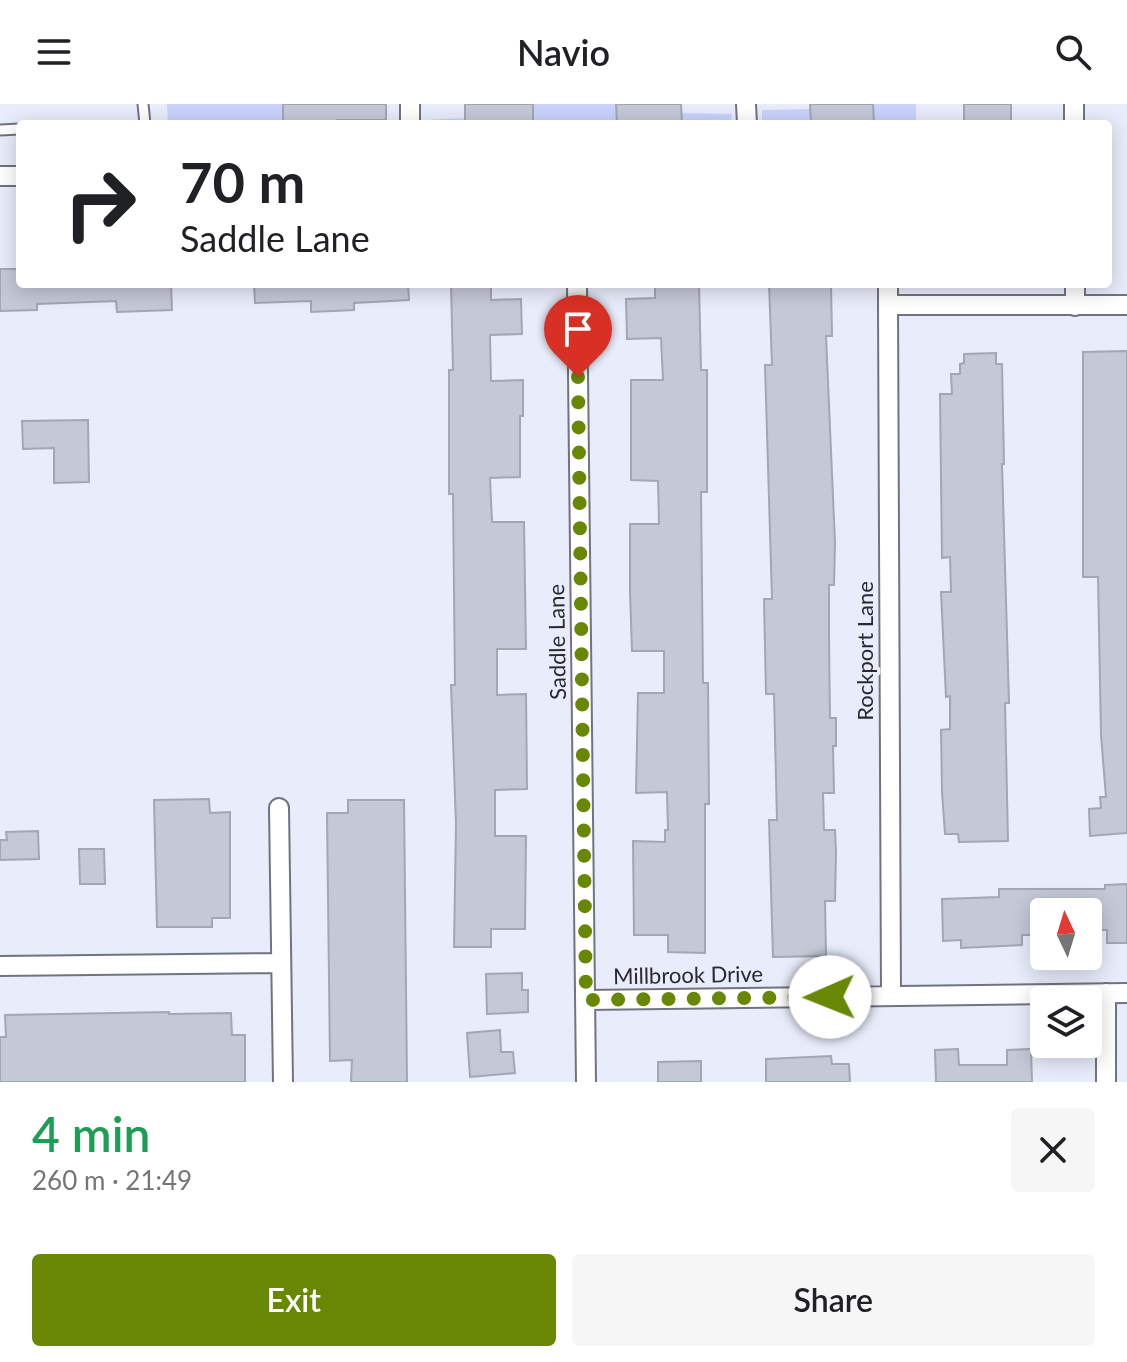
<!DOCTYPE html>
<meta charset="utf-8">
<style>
:root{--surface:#fff;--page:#f6f6f6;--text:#202124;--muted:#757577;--accent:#688805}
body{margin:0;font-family:Lato,sans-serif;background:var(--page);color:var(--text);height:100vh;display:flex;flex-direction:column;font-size:30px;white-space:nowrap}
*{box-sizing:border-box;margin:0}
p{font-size:26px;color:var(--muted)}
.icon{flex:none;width:44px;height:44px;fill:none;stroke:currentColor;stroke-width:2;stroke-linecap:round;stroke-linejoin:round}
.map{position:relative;height:978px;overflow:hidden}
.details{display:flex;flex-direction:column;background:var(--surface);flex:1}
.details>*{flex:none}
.hud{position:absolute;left:16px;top:16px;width:1096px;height:168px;border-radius:8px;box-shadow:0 4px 20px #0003;background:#fff;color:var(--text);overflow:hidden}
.needle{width:52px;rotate:356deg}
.buttons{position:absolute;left:1030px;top:794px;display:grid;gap:16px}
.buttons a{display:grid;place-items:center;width:72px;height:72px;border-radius:8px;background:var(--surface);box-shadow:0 4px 20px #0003;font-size:40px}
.pin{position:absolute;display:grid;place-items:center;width:68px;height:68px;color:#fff;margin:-82px -34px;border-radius:50% 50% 50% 0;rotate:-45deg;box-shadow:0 0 8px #0007}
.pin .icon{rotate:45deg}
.me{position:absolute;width:88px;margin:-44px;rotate:269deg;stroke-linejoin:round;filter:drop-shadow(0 0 6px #0008)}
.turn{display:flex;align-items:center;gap:28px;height:168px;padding:0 32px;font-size:36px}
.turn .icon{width:104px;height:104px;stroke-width:2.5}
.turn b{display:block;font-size:56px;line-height:68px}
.round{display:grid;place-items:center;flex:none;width:84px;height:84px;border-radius:8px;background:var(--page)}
.summary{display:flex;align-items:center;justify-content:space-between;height:136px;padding:0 32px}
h1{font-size:48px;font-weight:600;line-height:60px;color:#1e9e55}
.button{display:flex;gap:16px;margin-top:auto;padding:16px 32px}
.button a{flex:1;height:92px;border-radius:8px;background:var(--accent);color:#fff;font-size:32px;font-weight:600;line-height:92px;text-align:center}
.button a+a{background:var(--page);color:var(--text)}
header{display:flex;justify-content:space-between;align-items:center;height:104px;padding:0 32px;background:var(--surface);font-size:36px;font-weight:600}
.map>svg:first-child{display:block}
</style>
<header><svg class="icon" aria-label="menu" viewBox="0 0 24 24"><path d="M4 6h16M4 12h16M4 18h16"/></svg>Navio<svg class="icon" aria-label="search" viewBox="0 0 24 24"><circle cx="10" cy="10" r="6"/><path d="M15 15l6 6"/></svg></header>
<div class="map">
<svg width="1127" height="978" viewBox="0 0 1127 978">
<rect width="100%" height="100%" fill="#e9ecfa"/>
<!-- green -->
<path fill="#c9d3fd" d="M167,0H283V20H168Z
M533,0H616L617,20H428L427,16L465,14L466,18L533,17Z
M873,0H916V20H874Z
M811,5V20H762V6Z
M682,9L732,10L731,20H638L682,18Z"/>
<!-- building -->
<path fill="#c5c8d6" stroke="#a3a6b3" stroke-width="2" d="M283,0H386V16H337V20H283Z
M465,0H533V17L465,18Z
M616,0H681L682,18L617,20Z
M810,0H873L874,20H811Z
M964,0H1011V20H964Z
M0,165H20V180H171L172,206L117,208L116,197L37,200V206L0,207Z
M254,180H408L409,196L354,199V206L311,208V197L255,199Z
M451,180H491V196L521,195L522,230L490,231L491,277L523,276V312H520V373L490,374L492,418H524L526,545H497V591L526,590L527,685L495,686V732H526L525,825H491V843H454L456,720L451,581H455L453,390H449V266H453Z
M655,180H699L701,266H707V388H701L703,579H708L709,700H705V849L668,848V831H634L633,737L665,738V726H668L667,688L636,689L638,589H664V547H632L630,488V420H659L658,377L631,376V276H663L661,234L627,235L626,195L655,194Z
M769,180H831L832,232H826L835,439L834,481H829V532L830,614H836V642H833L834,689H823L824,726H835L836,749L835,797H825L826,852L773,853L769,716H777L774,590H766L764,495H772L765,261H772Z
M1127,247V729L1090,732L1089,705L1101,704L1100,693H1106L1101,631L1098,473H1083V248Z
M996,249V260H1002L1004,360H1002L1009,599H1005L1008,737L959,738L958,730H945L942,688L941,626L950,625V592L946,593L941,488H951L950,453L942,454L940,290H952L951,270H960V260L964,259V250Z
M88,316L89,378L54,379V344L23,345L22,317Z
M209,695L210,709L230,708V814H212V823H157L154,696Z
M348,696H404L407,978H351L352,956L330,957L327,709H348Z
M38,727L39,755L0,756V736H7L6,728Z
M79,745H104L105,780H80Z
M1127,780V839H1107V826H1088V808H1042V824H1032V831H1022V841L961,844V836L943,837L942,795L999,793V785H1105V781Z
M522,869V886H528V908L487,910L486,870Z
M169,908V910L231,909L232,931H245V978H0V933H6L5,911Z
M500,926L501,948H513L515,969L470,973L467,929Z
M958,945L959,961H1007V946L1031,945L1032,978H936L935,946Z
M831,952L832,960H849L850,978H766V955Z
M701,957V978H658V958Z"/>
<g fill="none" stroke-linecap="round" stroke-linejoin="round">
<defs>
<path id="service" d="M143,0L145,20
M0,26L20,25"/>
<path id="minor" d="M746,0L747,20
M1074,0V20
M410,20V0
M0,72H20
M577,180L586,978
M888,180V201H1127
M1075,180V202
M888,201L891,892
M279,704L283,978
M0,862L281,859
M1106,889V978
M586,896L1127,889"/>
</defs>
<!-- service casing -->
<use href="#service" stroke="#717480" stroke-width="13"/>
<!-- minor casing -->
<use href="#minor" stroke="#717480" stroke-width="22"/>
<!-- service -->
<use href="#service" stroke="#fff" stroke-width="9"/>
<!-- minor -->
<use href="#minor" stroke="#fff" stroke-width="18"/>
</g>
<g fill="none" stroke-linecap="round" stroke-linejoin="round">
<!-- route -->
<path stroke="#688805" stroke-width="14" stroke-dasharray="0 25.2" d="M578,273L586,896L830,893"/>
</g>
<g text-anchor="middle" stroke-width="7" stroke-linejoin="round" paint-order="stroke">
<!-- street labels -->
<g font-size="22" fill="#282a2f" stroke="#e9ecfa">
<text transform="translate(557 538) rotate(-91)" y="8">Saddle Lane</text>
<text transform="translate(865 547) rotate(-90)" y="8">Rockport Lane</text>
<text transform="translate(688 871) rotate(-1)" y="8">Millbrook Drive</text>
</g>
</g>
</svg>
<div class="buttons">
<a><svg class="needle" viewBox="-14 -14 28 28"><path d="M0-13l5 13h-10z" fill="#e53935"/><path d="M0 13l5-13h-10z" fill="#757577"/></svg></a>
<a><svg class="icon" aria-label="layers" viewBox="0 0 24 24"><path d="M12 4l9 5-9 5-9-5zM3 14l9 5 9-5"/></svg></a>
</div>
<div class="pin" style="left:578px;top:273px;background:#d93025"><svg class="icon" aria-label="arrive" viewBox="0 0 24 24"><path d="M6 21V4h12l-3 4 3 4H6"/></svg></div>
<svg class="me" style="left:830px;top:893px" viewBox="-20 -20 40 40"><circle r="19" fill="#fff"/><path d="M0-13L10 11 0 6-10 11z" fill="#688805"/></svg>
<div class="hud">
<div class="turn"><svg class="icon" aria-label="right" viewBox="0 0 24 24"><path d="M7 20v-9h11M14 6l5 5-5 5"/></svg><div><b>70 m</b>Saddle Lane</div></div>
</div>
</div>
<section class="details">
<div class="summary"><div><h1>4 min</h1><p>260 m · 21:49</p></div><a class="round"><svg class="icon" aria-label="close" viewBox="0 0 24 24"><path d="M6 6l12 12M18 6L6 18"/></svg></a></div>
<div class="button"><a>Exit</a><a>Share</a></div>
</section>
